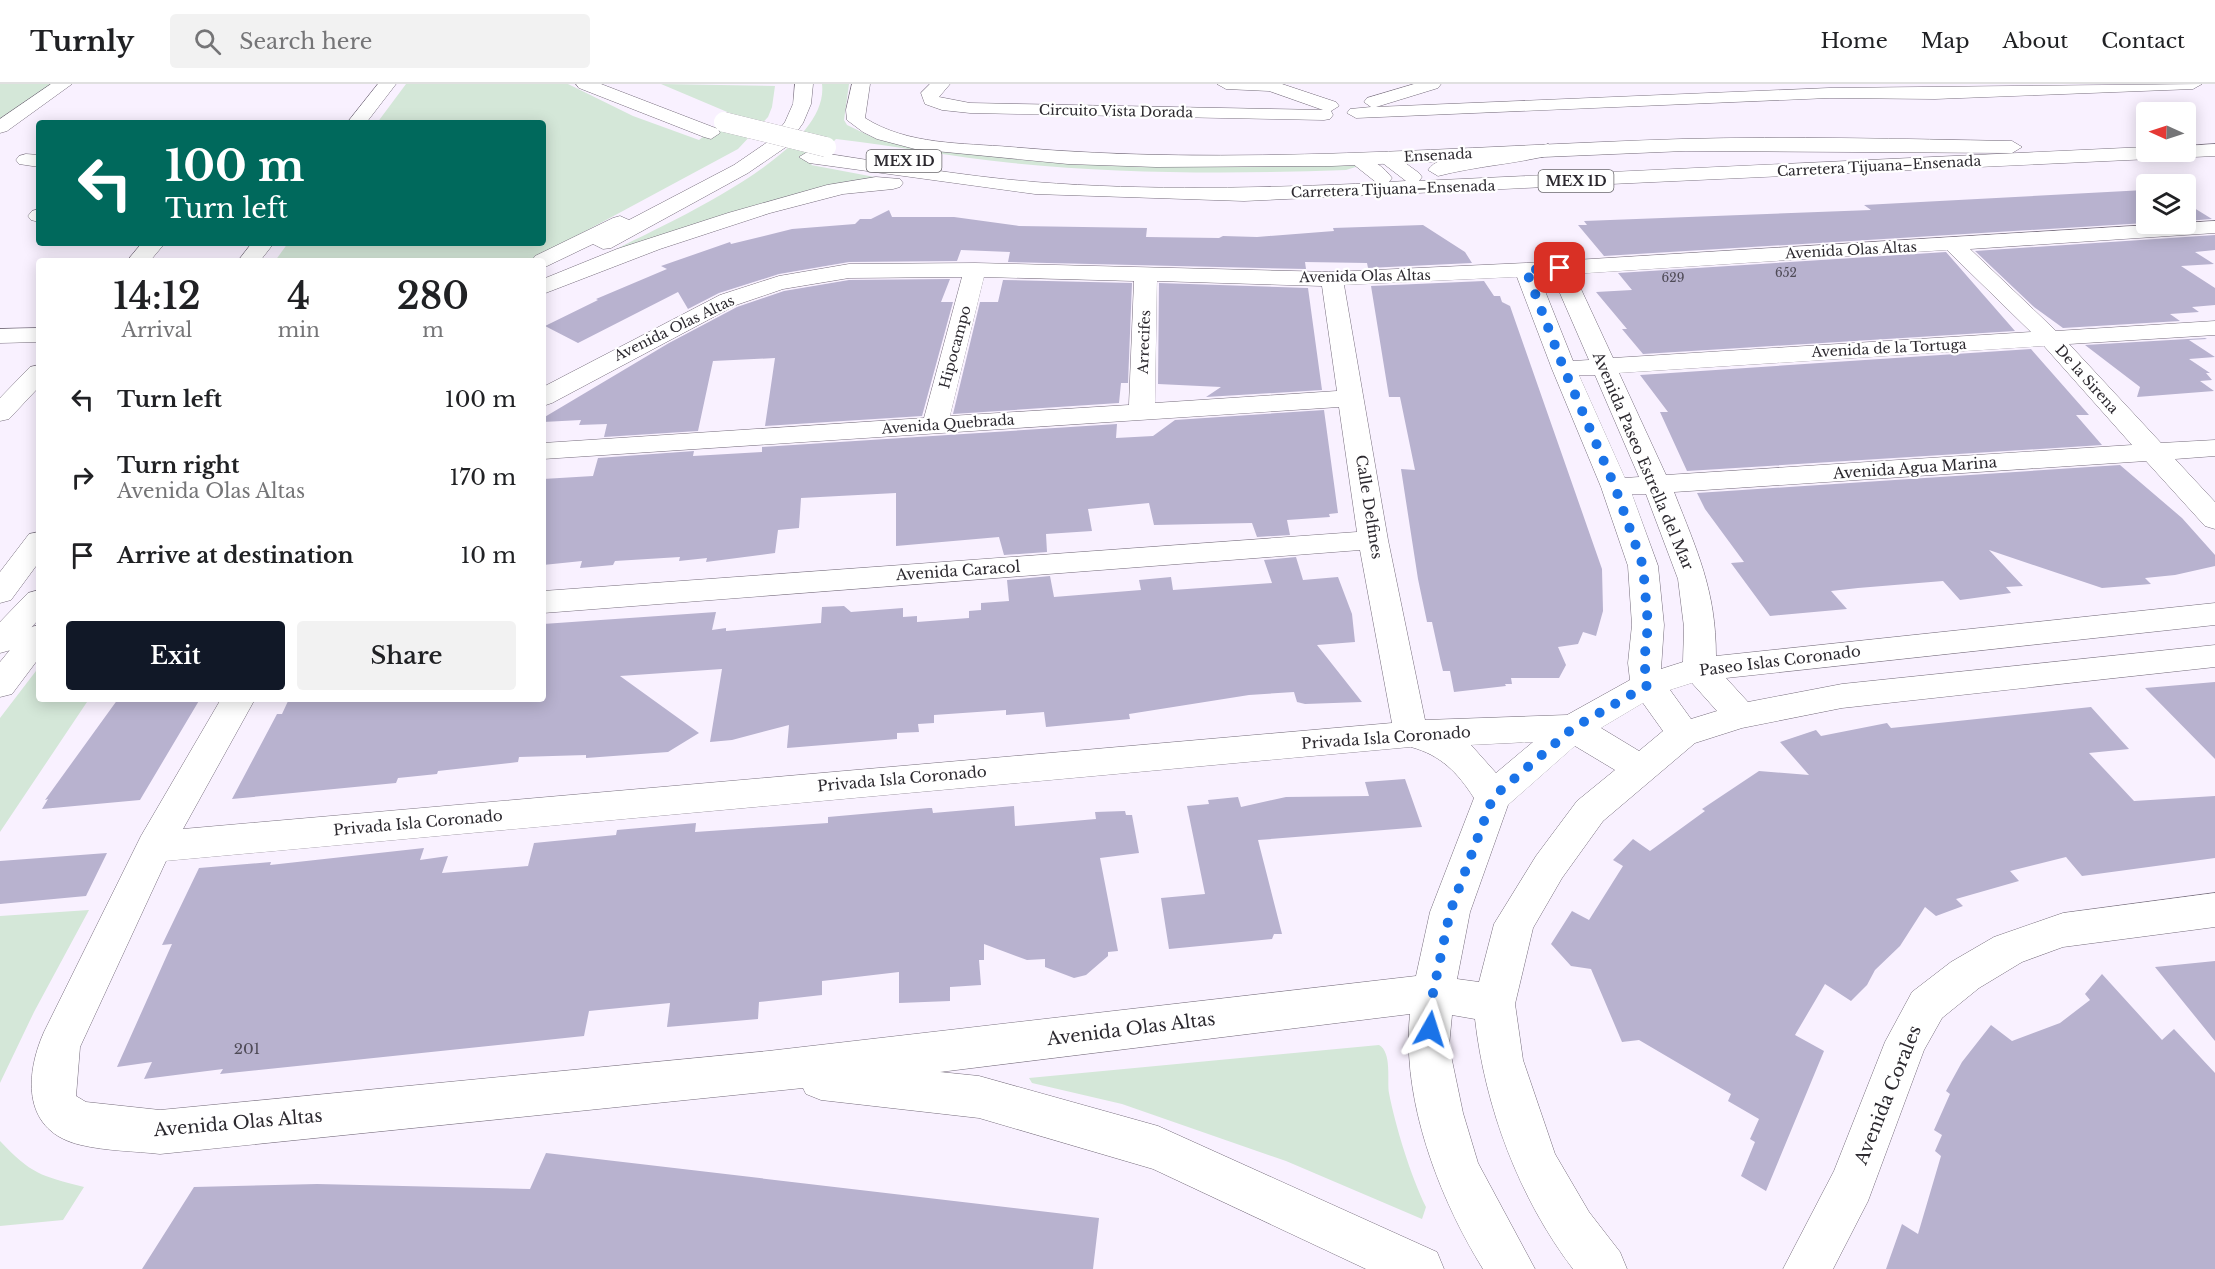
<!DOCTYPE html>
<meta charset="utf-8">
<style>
:root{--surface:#fff;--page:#f2f2f2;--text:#202124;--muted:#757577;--line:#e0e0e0;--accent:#111827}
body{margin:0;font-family:"Libre Baskerville",serif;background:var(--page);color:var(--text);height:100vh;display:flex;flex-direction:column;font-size:22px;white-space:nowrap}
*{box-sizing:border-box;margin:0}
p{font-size:20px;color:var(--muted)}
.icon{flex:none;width:33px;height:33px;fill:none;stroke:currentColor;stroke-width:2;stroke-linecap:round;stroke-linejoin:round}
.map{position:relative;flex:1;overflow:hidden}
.sheet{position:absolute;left:36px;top:174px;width:510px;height:444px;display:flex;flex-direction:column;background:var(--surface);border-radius:6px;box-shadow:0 3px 15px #0003}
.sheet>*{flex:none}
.top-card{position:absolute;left:36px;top:36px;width:510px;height:126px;border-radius:6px;box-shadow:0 3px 15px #0003;background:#00695c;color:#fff;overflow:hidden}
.needle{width:39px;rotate:273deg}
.buttons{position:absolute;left:2136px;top:18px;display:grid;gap:12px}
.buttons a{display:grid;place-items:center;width:60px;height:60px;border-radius:6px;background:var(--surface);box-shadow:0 3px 15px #0003;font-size:30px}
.pin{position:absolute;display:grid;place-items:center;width:51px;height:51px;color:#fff;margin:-26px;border-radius:12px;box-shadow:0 3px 9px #0006}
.me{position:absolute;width:66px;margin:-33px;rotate:6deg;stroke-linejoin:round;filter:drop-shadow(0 0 4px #0008)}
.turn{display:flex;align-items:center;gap:21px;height:126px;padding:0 30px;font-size:27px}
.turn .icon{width:78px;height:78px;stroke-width:2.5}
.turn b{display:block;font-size:42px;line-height:51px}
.eta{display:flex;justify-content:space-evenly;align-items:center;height:102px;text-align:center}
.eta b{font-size:36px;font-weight:600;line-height:42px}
.action{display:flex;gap:12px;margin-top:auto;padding:12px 30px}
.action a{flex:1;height:69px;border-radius:6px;background:var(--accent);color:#fff;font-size:24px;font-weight:600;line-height:69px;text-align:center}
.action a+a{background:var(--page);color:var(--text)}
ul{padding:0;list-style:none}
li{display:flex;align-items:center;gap:18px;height:78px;padding:0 30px}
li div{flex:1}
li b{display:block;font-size:22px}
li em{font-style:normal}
header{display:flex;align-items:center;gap:36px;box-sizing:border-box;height:84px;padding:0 30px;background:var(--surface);border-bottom:2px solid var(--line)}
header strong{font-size:28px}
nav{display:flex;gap:33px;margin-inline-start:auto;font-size:21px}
.search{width:420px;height:54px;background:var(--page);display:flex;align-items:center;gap:15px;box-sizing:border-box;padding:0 21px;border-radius:6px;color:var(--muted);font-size:22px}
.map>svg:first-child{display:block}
</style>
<header>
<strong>Turnly</strong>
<div class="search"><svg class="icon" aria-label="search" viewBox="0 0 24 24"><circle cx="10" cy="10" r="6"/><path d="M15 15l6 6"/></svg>Search here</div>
<nav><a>Home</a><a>Map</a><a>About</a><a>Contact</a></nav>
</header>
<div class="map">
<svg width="2215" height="1185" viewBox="0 0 2215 1185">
<rect width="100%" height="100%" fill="#f9f1ff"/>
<!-- green -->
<path fill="#d4e7d8" d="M0,0H67L0,47Z
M406,0H568L633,32L699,56L732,30L661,0L775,2L772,23L768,33L738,65L530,177H275L288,159H543V39H377Z
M822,0H849L844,36L847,41L872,53L966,67L1347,77L1359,82L1346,86C1235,90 1123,90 1012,79C953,73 895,62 836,55L811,81L880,94L603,172C657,143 831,71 822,0Z
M39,583V615H89L0,748V634Z
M89,826L34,928L0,999V832Z
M1379,961C1392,968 1387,996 1389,1009C1395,1041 1411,1093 1426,1123L1422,1135L1286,1077L1122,1020L1032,999L1029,994Z
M0,1057C31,1090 41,1092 84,1103L63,1136L0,1142Z"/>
<!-- building -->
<path fill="#b8b2cf" d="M2145,106L2146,139L1604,172L1578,141H1587L1584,137L1871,126L1864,121Z
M2186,119L2212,135L2186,137Z
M889,126L892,133H954L1019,142L1147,144L1146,153L1219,154L1223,152L1257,153L1334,147L1333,144L1423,141L1465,168L1472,179L1368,184L1367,179L1305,178L1306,185L1008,178L1010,168L961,166L957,177L849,178L779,190L719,209L688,225L678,208L578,259L545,242L598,216L596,215L667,185L661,182L730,158L731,160L792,145L855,140L860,135H871Z
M2215,151V166L2195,168L2214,180L2181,182L2215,204V221L2192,223L2199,228L2170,230L2180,237L2063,244L2034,223L1975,167Z
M1946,168L2015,247L1643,270L1622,245H1627L1596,208L1632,206L1618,189Z
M950,195L941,218H953L922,332L765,342L775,274L713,277L698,347L604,353L607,340L579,341L581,336L543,338V334L669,259L737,223L784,207L849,196Z
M1003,196L1132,199L1128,299H1121L1119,319L953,330L980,218H998Z
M1484,197L1494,212H1500L1502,218L1510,222L1602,485L1603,527L1596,552L1583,548L1578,560L1558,563L1566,581L1559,594H1511L1512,600H1505L1506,602L1454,608L1450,587H1443L1441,579L1432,538H1427L1418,495L1401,385L1415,386L1400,313H1389L1371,202Z
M1159,199L1308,204L1322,306L1206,313L1221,303L1158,300Z
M2205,254L2207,255L2189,256L2215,273L2189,275L2210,289H2206L2212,296L2200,297L2214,307L2137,313L2140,303L2085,261Z
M2031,265L2089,331H2076L2102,361L1687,387L1660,328H1668L1640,291Z
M1324,326L1338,429L1329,430L1330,433L1287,436L1290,451L1257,453L1252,439L1154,441L1149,419L1088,425L1092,447L1046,450L1047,468L1004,471L999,453L896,462V409L801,414L799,444L778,446L775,469L706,478L707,474L679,477L680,473L615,477L613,481L580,484L582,477L543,481V395L593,392L598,374L694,367L693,372L762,368V363L1117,340L1116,354L1153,352L1175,336Z
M2120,381L2182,434L2215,471V482L2175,491L2145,494L2151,500L2102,504L1989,466L2023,502L2006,503L2011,509L1960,516L1943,497L1858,504L1831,507L1847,525L1770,532L1731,479L1744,478L1705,425L1697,409Z
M1296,473L1303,496L1338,493L1352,530L1355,558L1317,561L1362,618L1305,620L1297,618L1294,608L1249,611L1129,630L1130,635L1046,643L1044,628L1006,631V626L934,631V639L918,640L919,648L897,649V655L787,664L789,641L732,656L710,658L722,585L620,592L699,649L668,668L586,674V671L519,673L518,678L438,687L437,690L398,694L396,699L232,715L277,630H282L289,615H543V540L716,528L712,546L726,544V547L821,539L822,523L844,522L851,528L903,524V533L917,532V538L969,534V527L981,526V519L1009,517L1007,496L1050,492L1054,513L1141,506L1139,496L1171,493L1173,506L1272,499L1264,476Z
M2215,598V675L2145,604Z
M118,615H200L140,716L42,725L48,715L45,716Z
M2091,623L2129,665L2089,669L2134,717L2215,712V774L2082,792L2066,773L2010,787L2019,797L1956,815L1963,822L1936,832L1925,823L1900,862L1875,886L1867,901L1851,917L1825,900L1795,951L1824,967L1766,1107L1741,1092L1755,1058L1750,1055L1759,1035L1728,1017L1731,1010L1639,956L1622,958L1591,885L1571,882L1551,860L1572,827L1589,836L1623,782L1613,776L1633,755L1650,767L1705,727L1702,725L1759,687L1809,691L1780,658L1816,646L1821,652L1887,639L1891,644Z
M1405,695L1422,743L1258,756L1282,850H1274L1272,855L1169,865L1161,814L1205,810L1187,722L1209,720L1208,716L1238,713L1241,723L1286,713L1369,712L1365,698Z
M1014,722L1015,742L1096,735L1095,728L1125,727L1126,731H1132L1139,769L1100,774L1118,867L1108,868V872L1086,891L1074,894L1045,883V875L1027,876L984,860V876H979L981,901L950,903V917L899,919V888L822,897V911L759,918L758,935L667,943L670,919L589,927L584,952L220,990L223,985L144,995L152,978L117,983L172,860L162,861L199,784L271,778L270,781L424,764L420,776L448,772L442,789L528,782L534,759L616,751L617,746L696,739L695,748L828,739V733L929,724H932L933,729Z
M107,769L86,812L0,820V777Z
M2215,877V957L2155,883Z
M2102,890L2162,956L2174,945L2215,989V1185H1886L1902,1140L1918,1150L1941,1072L1935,1067L1942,1051L1934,1046L1950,1010L1946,1007L1962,978L1991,941L2012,957L2060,939L2090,916L2085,910Z
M546,1069L1099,1134L1093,1185H142L194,1103L317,1100L530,1105Z"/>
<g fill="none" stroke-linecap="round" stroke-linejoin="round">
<defs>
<path id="minor" d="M51,0H72L7,47L0,49V35Z
M852,0H870L865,34C907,61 963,59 1011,63C1235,83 1458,62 1682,55C1792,52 1902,55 2012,57L2022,63L2012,69L1685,67L1332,82L1156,83L1068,80L915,65L877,55L863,48L847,36L846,26Z
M930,0H950L939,13L970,19L1323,26L1269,7L1226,5L1217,0H1282L1336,18L1339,22L1331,27L1333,31L1330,35L1324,36L970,29L942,26L925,20L921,9Z
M1414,0H1441L1438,4L1376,23L1829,4L2202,0L2193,5L1935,15L1829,14L1356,34L1347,29L1350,25L1371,23L1364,18L1367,14Z
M26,70L39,71V83L19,80L16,76L19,72Z
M39,125V138L31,136L28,132L32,127Z
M2215,137V149L1970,165L2056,247L2215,237V251L2069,260L2161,359L2215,356V372L2175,375L2215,418V445L2205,442L2146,377L1674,408C1697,467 1716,506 1716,572L2215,519V541L1726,594L1748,618L1842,600L2215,561V583L1842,624L1742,644L1695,659L1603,737L1562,794L1533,844L1515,920L1523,976L1555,1070L1589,1128L1620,1168L1627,1185H1573C1519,1114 1485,1023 1475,935L1452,931L1449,962L1463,1029L1478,1079L1535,1185H1483C1439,1114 1401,1015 1410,930L940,988L979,992L1158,1042L1437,1168L1444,1185H1366L1153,1085L979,1034L821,1016L806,1010L803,1004L160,1070C134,1067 106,1067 81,1061C23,1048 24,993 44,948L141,752L221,615H255L183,745L1392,639L1360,466L543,529V507L1357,448L1339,323L543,375V359L924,334L962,193L849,194L783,205L736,221L552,319L543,322V303L720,211L779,192L849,180L975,179L1332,188L1526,179ZM1947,166L2031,248L1613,274L1574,190ZM1552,191L1589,276L1573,277L1539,192ZM984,193L1134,197L1129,321L950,332ZM1517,193L1552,285L1601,403L1628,482L1632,541L1628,579L1630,596L1567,631L1425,636L1388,456L1344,201ZM1157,197L1322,202L1337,307L1155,319ZM2044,262L2132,361L1666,391L1619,289ZM1579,291H1595L1639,393L1625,394ZM1632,410H1646L1678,495L1684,543L1683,578L1661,585L1664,541L1658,482ZM1692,599L1717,627L1691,635L1670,606ZM1643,619L1663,647L1639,667L1601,644ZM1533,658L1496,689L1471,661ZM1575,662L1615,686L1577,717L1536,772L1494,840L1479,898L1457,895L1470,828L1508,721ZM1411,663C1441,671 1458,689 1474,714L1430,828L1416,892L768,967L160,1026L86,1018L76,1012L80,963L166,777Z
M142,159H165L150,177H127Z
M39,244V258L0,259V245Z
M39,281V303L9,335L0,337V314L30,283Z
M2215,809V843L2063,863L2022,878L1979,904L1942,934L1924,966L1868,1117L1833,1185H1783L1834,1087L1885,958L1912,908L1951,878L1994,853L2063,829Z"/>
<path id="major" d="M39,541V574L12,610L0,613V578L28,544Z"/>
<path id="highway" d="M378,0H396L366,39H347Z
M576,0H601L718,45L720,49L711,55L704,53L579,4Z
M795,0H813L811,20L803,39L786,63L748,89L611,164L603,165L593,160L543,184V177H532L535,172L613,134L620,132L629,136L734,81L772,55L785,38L793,20Z
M1548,60L1558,66L1555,70C1516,80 1476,82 1438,92L1428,86C1440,68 1477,74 1496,71C1514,68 1531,64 1548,60Z
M2215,60V72L1244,117L1035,110L809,79L799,73L809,67C884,78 959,92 1035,98C1149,107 1263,104 1377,99L1348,76L1358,70C1370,73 1385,84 1392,94L1389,98L1406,97L1376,74L1386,68L1393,70L1419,89L1422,93L1419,97L2146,63V68H2186V62Z
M876,93L900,95L903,99L900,103L893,105L843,110L770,129L660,165L543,210V195L617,165L728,129L827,101Z
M252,159H274L260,177H238Z
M39,448V478L11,516L0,519V488L29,450Z
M39,506V535L11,566L0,569V538L28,509Z"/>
</defs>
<!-- minor casing -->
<use href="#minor" stroke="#766d7c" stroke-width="1"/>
<!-- major casing -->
<use href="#major" stroke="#766d7c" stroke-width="1"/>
<!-- highway casing -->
<use href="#highway" stroke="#766d7c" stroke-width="1"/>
<!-- minor -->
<use href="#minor" fill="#fff" fill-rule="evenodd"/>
<!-- major -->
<use href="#major" fill="#fff" fill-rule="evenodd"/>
<!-- highway -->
<use href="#highway" fill="#fff" fill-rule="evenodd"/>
<defs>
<path id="highway-bridge" d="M724,38L826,63"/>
</defs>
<!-- highway-bridge casing -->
<use href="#highway-bridge" stroke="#766d7c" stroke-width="20" stroke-linecap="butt"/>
<!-- highway-bridge -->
<use href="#highway-bridge" stroke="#fff" stroke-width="20"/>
</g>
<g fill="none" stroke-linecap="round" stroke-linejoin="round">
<!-- route -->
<path stroke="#1a73e8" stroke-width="10" stroke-dasharray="0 18" d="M1430,945L1433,909L1450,828L1493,713L1573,644L1648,601L1644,579L1648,541L1643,482L1615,403L1564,285L1526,186L1560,184"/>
</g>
<g text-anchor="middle" stroke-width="4.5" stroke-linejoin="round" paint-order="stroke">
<!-- number labels -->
<g font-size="12" fill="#4f4b57">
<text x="1786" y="193">652</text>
<text x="1673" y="198">629</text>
</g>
<!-- far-street labels -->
<g font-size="14" fill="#2c292f" stroke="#fff">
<text transform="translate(1116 27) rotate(1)" y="5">Circuito Vista Dorada</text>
<text transform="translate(1438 71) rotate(-3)" y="5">Ensenada</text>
<text transform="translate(1879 82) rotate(-3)" y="5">Carretera Tijuana–Ensenada</text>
<text transform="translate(1393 105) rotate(-2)" y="5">Carretera Tijuana–Ensenada</text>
<text transform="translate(1851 166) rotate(-3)" y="5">Avenida Olas Altas</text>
<text transform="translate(1365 192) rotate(-1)" y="5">Avenida Olas Altas</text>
<text transform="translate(674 244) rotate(-26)" y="5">Avenida Olas Altas</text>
<text transform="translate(1144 258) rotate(-88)" y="5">Arrecifes</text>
<text transform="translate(955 263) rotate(-75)" y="5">Hipocampo</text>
<text transform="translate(1889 264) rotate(-3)" y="5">Avenida de la Tortuga</text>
<text transform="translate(2087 295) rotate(48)" y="5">De la Sirena</text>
<text transform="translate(948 340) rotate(-4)" y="5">Avenida Quebrada</text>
</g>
<!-- shield labels -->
<g fill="#fff" stroke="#6b696d" stroke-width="1.5">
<rect x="866.5" y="66" width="75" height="22" rx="4.5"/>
<rect x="1538.5" y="86" width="75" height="22" rx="4.5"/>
</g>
<g font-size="14" font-weight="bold" fill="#2c292f">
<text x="904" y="82">MEX 1D</text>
<text x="1576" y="102">MEX 1D</text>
</g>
<!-- street labels -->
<g font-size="15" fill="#2c292f" stroke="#fff">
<text transform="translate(1643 377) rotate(67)" y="5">Avenida Paseo Estrella del Mar</text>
<text transform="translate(1915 384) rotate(-4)" y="5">Avenida Agua Marina</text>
<text transform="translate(1369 423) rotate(81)" y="5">Calle Delfines</text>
<text transform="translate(958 487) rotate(-4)" y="5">Avenida Caracol</text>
<text transform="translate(1780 577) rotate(-7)" y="5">Paseo Islas Coronado</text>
<text transform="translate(1386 654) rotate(-4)" y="5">Privada Isla Coronado</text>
<text transform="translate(902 695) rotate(-5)" y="5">Privada Isla Coronado</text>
<text transform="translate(418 739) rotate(-5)" y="5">Privada Isla Coronado</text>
</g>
<!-- near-number labels -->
<g font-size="15" fill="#4f4b57">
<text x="247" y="970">201</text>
</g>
<!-- near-street labels -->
<g font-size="18" fill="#2c292f" stroke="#fff">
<text transform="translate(1131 945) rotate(-7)" y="6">Avenida Olas Altas</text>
<text transform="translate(1888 1011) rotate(-68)" y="6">Avenida Corales</text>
<text transform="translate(238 1039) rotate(-5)" y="6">Avenida Olas Altas</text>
</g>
</g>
</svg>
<div class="buttons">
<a><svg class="needle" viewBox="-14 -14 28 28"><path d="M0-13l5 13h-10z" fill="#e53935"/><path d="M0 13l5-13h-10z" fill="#757577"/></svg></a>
<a><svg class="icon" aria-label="layers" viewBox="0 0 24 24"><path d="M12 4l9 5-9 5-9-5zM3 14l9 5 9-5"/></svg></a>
</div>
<div class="pin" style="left:1560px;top:184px;background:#d93025"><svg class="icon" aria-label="arrive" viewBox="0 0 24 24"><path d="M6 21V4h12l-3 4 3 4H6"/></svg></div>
<svg class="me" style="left:1430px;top:945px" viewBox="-20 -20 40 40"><path d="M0-17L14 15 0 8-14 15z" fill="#1a73e8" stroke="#fff" stroke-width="4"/></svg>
<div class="top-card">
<div class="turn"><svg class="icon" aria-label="left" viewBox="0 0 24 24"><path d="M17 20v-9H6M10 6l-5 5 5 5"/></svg><div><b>100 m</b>Turn left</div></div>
</div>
<section class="sheet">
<div class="eta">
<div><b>14:12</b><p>Arrival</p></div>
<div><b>4</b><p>min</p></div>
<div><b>280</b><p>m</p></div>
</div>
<ul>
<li><svg class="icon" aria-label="left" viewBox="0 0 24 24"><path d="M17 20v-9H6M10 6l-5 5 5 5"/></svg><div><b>Turn left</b></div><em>100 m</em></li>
<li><svg class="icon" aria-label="right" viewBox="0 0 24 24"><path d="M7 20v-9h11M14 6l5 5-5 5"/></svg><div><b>Turn right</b><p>Avenida Olas Altas</p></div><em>170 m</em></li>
<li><svg class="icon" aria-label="arrive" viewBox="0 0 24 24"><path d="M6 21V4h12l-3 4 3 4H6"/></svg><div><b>Arrive at destination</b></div><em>10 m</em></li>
</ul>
<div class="action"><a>Exit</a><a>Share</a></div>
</section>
</div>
